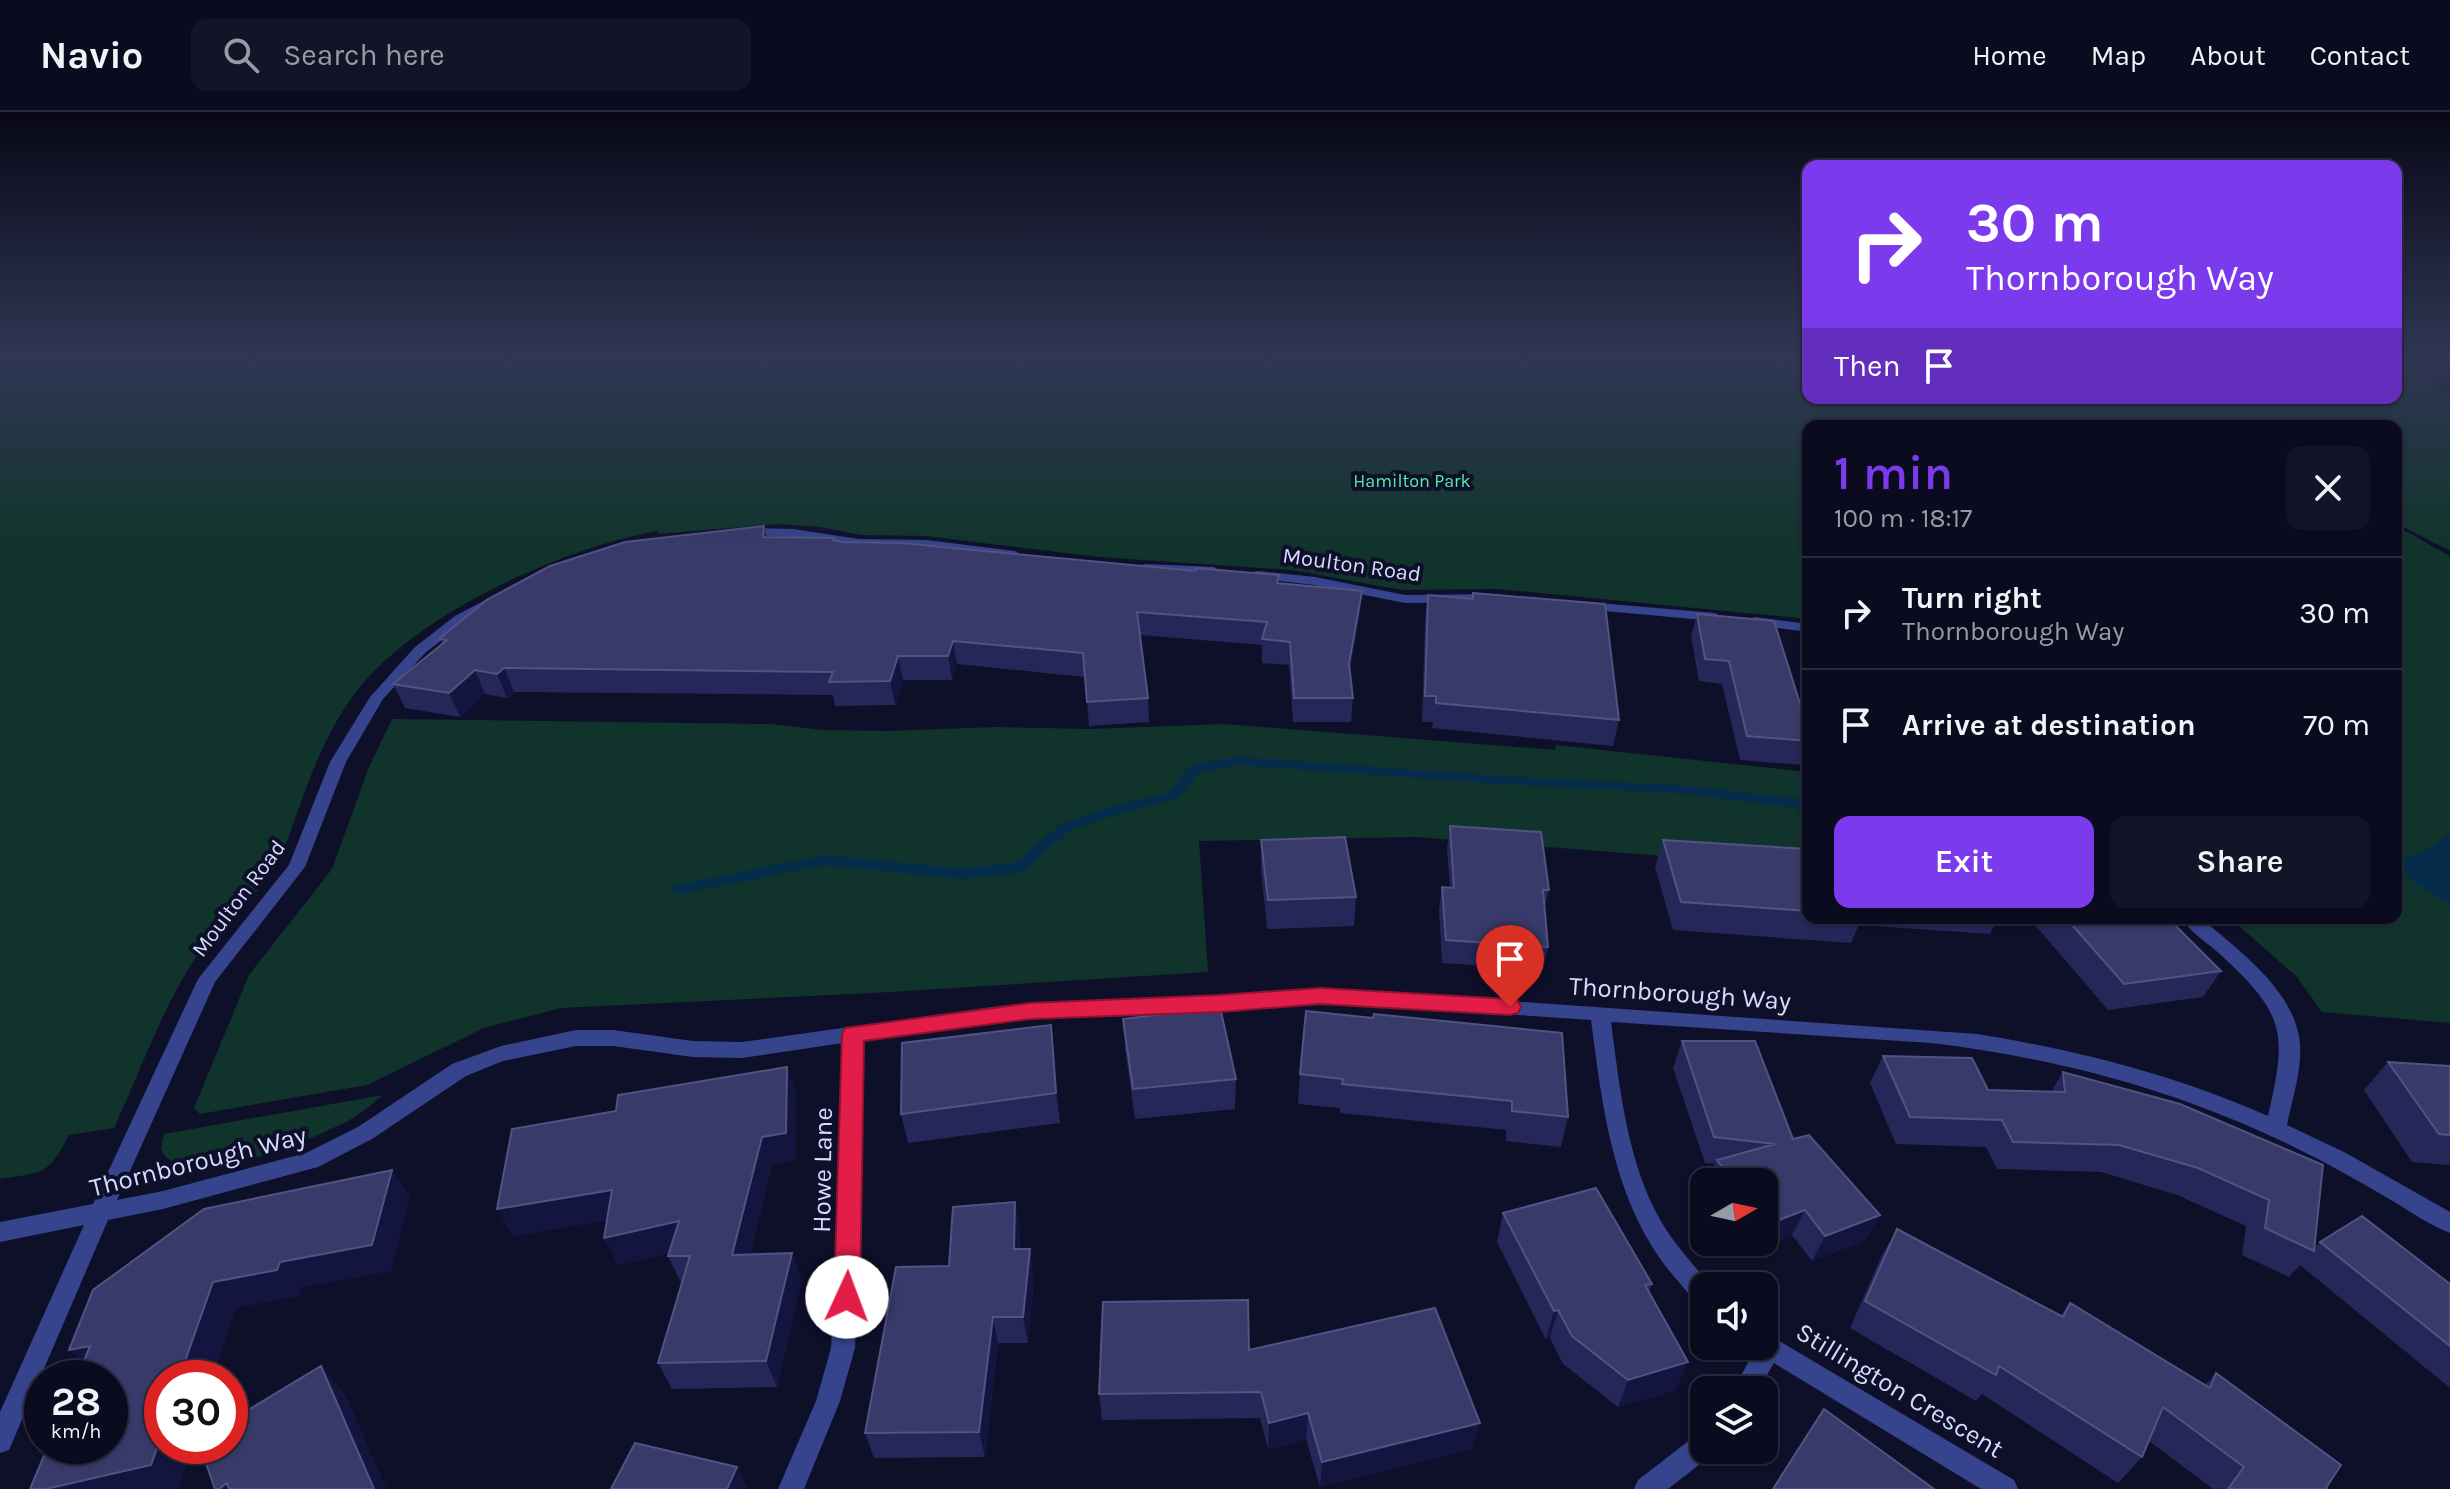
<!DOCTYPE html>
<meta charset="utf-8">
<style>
:root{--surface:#0a0b1f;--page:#131428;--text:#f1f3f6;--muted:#999ba4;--line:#2a2b3d;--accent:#7c3aed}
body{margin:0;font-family:Karla,sans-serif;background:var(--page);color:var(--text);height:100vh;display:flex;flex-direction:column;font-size:30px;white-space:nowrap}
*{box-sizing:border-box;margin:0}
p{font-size:26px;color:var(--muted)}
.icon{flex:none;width:44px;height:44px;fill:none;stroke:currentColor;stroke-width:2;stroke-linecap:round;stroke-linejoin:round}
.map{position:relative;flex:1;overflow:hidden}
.sheet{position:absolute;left:1802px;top:308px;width:600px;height:504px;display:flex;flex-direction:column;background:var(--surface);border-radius:16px;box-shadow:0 2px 6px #0004,0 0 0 2px var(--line)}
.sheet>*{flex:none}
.top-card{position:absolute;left:1802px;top:48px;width:600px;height:244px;border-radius:16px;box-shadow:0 2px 6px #0004,0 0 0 2px var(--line);background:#7c3aed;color:#fff;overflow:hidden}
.needle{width:52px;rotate:81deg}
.buttons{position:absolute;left:1690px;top:1056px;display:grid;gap:16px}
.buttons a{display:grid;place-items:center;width:88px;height:88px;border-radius:16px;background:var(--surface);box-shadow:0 2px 6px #0004,0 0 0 2px var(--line);font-size:40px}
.speed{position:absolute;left:24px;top:1248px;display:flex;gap:16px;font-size:40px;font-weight:700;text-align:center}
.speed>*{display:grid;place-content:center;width:104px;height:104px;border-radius:50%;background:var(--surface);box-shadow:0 2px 6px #0004,0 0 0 2px var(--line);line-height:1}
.speed small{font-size:20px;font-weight:400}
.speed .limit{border:12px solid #d22;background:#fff;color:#111}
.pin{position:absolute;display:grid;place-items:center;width:68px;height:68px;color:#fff;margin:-82px -34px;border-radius:50% 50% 50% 0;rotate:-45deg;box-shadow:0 0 8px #0007}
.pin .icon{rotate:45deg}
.me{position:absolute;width:88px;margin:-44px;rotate:2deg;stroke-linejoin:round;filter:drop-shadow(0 0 6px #0008)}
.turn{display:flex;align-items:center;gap:28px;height:168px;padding:0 32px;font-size:36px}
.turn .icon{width:104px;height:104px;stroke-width:2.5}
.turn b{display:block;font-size:56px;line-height:68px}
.then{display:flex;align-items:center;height:76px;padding:0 32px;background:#0003;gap:16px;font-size:30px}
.round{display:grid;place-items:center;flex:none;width:84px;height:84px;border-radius:16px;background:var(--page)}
.headline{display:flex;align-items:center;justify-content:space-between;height:136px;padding:0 32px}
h1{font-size:48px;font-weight:600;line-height:60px;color:var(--accent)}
.button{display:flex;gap:16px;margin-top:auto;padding:16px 32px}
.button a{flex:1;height:92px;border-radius:16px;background:var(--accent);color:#fff;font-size:32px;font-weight:600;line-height:92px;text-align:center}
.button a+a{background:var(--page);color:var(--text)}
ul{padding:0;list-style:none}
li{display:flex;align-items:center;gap:24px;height:112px;padding:0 32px;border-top:2px solid var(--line)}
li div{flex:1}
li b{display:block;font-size:30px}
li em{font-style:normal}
header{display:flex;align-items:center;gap:48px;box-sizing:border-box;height:112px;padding:0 40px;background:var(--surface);border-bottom:2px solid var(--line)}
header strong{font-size:38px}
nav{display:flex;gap:44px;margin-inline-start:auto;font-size:28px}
.search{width:560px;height:72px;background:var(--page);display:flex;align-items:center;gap:20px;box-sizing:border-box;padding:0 28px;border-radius:16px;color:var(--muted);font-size:30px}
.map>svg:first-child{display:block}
</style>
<header>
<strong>Navio</strong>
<div class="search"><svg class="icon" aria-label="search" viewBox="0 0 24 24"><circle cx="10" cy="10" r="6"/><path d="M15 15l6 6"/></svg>Search here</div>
<nav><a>Home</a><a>Map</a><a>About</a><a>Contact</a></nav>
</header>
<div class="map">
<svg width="2450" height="1377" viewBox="0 0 2450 1377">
<rect width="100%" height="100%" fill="#0e0f29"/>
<!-- green -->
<path fill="#10342b" d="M0,245H1808V286H2396V245H2402L2450,284V439L2396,411V314H1808V507L1497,477L1402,478L1292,458L1099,445L926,424L861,423L820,415L776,412L659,422L657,419C559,437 401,507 346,594C326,624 312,659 300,693C292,713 286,736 275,755C253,793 211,818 189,856C159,905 138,964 114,1016L69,1023C48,1064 43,1060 0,1067Z
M2396,414L2450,444V911L2322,900L2297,865L2230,806H2396Z
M392,607L770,612L823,618L888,619L996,615L1090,617L1224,612L1555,638L1556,633L1808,660V755L1415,725L1199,729L1208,860L873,881L561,896L484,916L367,973L200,1002L194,996L249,863L332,757L369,655Z
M383,983C373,991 364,999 353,1006C322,1024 177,1087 161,1036L164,1022Z"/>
<!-- water -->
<path fill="#052d4b" d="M2450,721V794L2411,768L2397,752L2429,737Z"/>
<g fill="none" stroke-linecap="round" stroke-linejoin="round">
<!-- stream -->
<path fill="#052d4b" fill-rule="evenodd" d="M1238,645L1500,664L1690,674L1808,688V698L1690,682L1500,672L1238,653L1200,660L1177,687L1118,702L1069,719L1023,760L1018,761L961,767L825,753L680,782L675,781L672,777L675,773L825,743L961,757L1014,751L1059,713L1109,695L1167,681L1191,653Z"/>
<!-- street -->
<path fill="#35448c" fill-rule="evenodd" d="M744,416L793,417L859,427L927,428L1015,439L1021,443L1015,447L927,436L859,435L793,425L740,423L738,420Z
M1146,452L1214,455L1220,459L1214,463L1141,459V453Z
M1258,459L1315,465L1405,483L1492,482L1499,486L1492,490L1405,491L1315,473L1253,466V460Z
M489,486L494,487V493L465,510L425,541L383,587L346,650L305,755L215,870L117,1088L163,1079L306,1041L358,1015L452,952L501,934L576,918H613L693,929L742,930L1000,894L1340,877L1977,922C2077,938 2175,963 2268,1004C2287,922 2286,903 2222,844C2209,832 2191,821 2181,806H2201C2238,838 2296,879 2300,932C2302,959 2292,987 2287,1013L2346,1041L2450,1100V1121C2429,1113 2410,1099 2391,1088C2359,1069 2327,1051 2294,1035C2180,979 2058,946 1931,931L1611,910C1620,977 1627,1051 1662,1111C1676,1134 1694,1154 1712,1174H1704V1193C1692,1188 1685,1177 1677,1168C1614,1096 1603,1000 1591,908L1340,891L1000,908L863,928L861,1092L855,1236L840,1289L804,1377H778L816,1289L831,1236L839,1092L843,931L742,946L693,945L613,934H576L503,949L466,964L372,1027L318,1055L163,1097L108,1108L9,1338L0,1341V1300L84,1113L0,1130V1110L93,1092L198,867L289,753L330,650L370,585L415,535L455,504Z
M1587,490L1715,501L1722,505L1715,509L1582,497L1580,494Z
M1754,505L1808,512V520L1749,512L1747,509Z
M1764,1220L2014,1368L2018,1377H1981L1774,1251L1758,1278H1733L1755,1238L1754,1234H1764Z
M1704,1320V1338H1714L1713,1342L1668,1377H1634L1638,1368L1695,1324Z"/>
</g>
<!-- wall -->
<path fill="#252759" d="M764,414L767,425L835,429L1362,479L1360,501L1350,561L1353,586L1351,610H1293L1289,553L1262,551V533L1140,523L1148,586L1149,610L1089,614L1085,565L957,552L952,568H903L895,593L835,594L833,583L514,580L507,586L485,582L460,605L405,596L393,572L442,532L439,527Z
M1428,483L1619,608L1613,634L1432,616L1433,610H1422L1425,508Z
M1697,502L1808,617V641L1804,653L1740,648L1722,572L1699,569L1691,524Z
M1450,714L1549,778L1544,797L1548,835L1543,858L1442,851L1439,798L1442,775H1450L1447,737Z
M1261,728L1356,785L1354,814L1267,817L1261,757Z
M1663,728L1808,737V806H1998L1990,822L1859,813L1851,831L1673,818L1655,755Z
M2029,806H2168L2221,859L2203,885L2108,898Z
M1306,899L1568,1005L1561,1035L1506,1029V1018L1340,1001V996L1298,992L1300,962Z
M1123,907L1236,967L1235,997L1135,1007L1125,937Z
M1051,913L1060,1011L908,1031L901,1002Z
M1682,929L1793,1027L1866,1128L1812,1149L1792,1123L1755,1138L1749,1130H1764V1070H1708L1715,1052L1705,1051L1673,956Z
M1883,944L1988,978L2051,980L2063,960L2180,992L2314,1136L2320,1130L2450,1172V1276L2300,1153L2289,1165L2242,1143L2246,1114L2177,1083L2101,1060L1997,1057L1986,1035L1896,1032L1870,971Z
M2388,950L2449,954L2450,953V1053L2412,1050L2364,978Z
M787,955L796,982V1048L772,1052L750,1142L802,1168L777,1275L672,1277L658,1251L682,1171H681L668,1144L669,1141L618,1153L604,1126L607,1108L513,1124L616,999Z
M1015,1090L1020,1117V1137L1034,1164L1028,1231H998L985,1345L874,1346L865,1321L949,1154Z
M1503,1101L1652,1172L1649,1180L1676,1278L1618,1295L1563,1252L1550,1226L1546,1228L1497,1130Z
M1897,1117L2061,1203L2070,1191L2205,1273L2216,1261L2327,1377H2213L2149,1329L2142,1345L2118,1371L1982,1282L1976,1289L1850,1216L1881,1145Z
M1249,1238L1473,1337L1320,1375L1306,1327L1268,1337L1260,1306L1102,1308L1099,1282Z"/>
<!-- shaded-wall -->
<path fill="#14153e" d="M1362,479L1360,501L1348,576L1349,552Z
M953,529L957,552L952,568L948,544Z
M898,544L903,568L895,593L890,569Z
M504,556L514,580L507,586L497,562Z
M475,558L485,582L460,605L449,581Z
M1051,913L1055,942L1060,1011L1056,981Z
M787,955L796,982V1048L772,1052L743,1169L732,1143L762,1025Z
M392,1058L410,1085L391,1159L301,1176L299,1184L236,1196L213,1266H179L213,1170L280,1150Z
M612,1078L625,1105L513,1124L497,1097Z
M1015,1090L1020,1117L1019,1164L1014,1137Z
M1805,1098L1792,1123L1755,1138L1759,1130H1764V1118L1766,1113Z
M1880,1103L1866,1128L1812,1149L1825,1124Z
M679,1109L692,1136L618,1153L604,1126Z
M1030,1137L1034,1164L1028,1231L1023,1205Z
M792,1141L802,1168L777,1275L766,1249Z
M1558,1198L1550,1226L1546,1228L1554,1199Z
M993,1205L998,1231L985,1345L979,1320Z
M90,1234L96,1264L69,1238Z
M1688,1250L1676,1278L1618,1295L1628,1268Z
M321,1254L345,1282L387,1377H374Z
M1308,1301L1306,1327L1268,1337L1269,1311Z
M1480,1311L1473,1337L1320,1375L1322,1350Z
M162,1322V1334H193L178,1377H46Z
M737,1355L748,1377H727Z
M227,1371L234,1377H219Z"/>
<!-- building -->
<path fill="#383a6a" stroke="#515382" stroke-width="2" d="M764,414L763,425L834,426L833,428L842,430L901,431L1195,459L1196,456L1279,463L1277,471L1362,479L1349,552L1353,586H1294L1290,530L1262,527L1267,510L1137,500L1148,586L1087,590L1083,541L953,529L948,544H898L890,569L829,570L833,560L504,556L497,562L475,558L449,581L393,572L447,528L439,527L488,487L550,454L625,430Z
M1473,481L1605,492L1619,608L1436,591V584H1425L1428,483L1473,487Z
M1697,502L1774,509L1808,617V629L1747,624L1729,549L1705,547Z
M1450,714L1541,720L1549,778H1543L1548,835L1446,828L1442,775L1454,776Z
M1345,725L1356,785L1268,788L1261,728Z
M1663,728L1808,737V799L1681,790Z
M2066,806H2168L2221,859L2124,872Z
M1220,895L1236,967L1133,977L1123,907Z
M1306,899L1373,906L1374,902L1562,921L1568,1005L1512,999V989L1342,972L1343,967L1300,962Z
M1051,913L1056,981L901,1002L902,931Z
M1682,929H1755L1793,1027L1809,1023L1880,1103L1825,1124L1805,1098L1766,1113L1764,1109V1070H1734L1717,1048L1775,1032L1714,1025Z
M1883,944L1972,946L1988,978L2065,980L2063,960L2180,992L2323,1053L2314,1139L2265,1116L2269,1088L2198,1056L2119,1033L2013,1030L2002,1008L1910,1005Z
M2388,950L2450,954V1023L2439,1022Z
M787,955L786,1021L762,1025L732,1143L792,1141L766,1249L658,1251L690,1144H668L679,1109L604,1126L612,1078L497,1097L512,1017L616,999L618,983Z
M392,1058L372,1133L280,1150L277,1158L213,1170L179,1266H162V1322L151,1353L46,1377H30L48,1334H110V1266H77L90,1234L69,1238L93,1178L204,1097Z
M1596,1076L1652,1172L1645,1173L1688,1250L1628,1268L1572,1224L1558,1198L1554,1199L1503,1101Z
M1015,1090L1014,1137H1030L1023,1205H993L979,1320L865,1321L896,1155L949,1154L953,1095Z
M2362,1104L2450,1172V1234L2320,1130Z
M1897,1117L2063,1205L2070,1191L2210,1276L2216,1261L2341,1353L2326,1376L2327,1377H2228L2244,1355L2163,1295L2142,1345L1999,1254L1996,1263L1865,1189Z
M1248,1188L1249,1238L1435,1196L1480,1311L1322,1350L1308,1301L1269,1311L1261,1280L1099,1282L1103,1190Z
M321,1254L374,1377H229L227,1371L219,1377H215L200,1334H230V1309Z
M1824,1297L1934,1377H1773Z
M635,1331L737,1355L727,1377H611Z"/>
<!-- sky -->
<linearGradient id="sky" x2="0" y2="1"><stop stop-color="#080817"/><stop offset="0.56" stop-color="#303754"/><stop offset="1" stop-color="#303754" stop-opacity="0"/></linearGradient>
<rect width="2450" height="438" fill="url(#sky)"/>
<!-- route -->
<path fill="#e11d48" stroke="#92132f" stroke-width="2" d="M1320,876L1510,887L1518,889L1521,895L1518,901L1510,903L1320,892L1220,900L1030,907L864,929L860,1185L856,1193L847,1197L838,1193L834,1185L842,922L845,916L1030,891L1220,883Z"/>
<g text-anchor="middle" stroke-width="8" stroke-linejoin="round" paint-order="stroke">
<!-- far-park labels -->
<g font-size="18" fill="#56eba6" stroke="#0e0f29">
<text x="1412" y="375">Hamilton Park</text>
</g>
<!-- street labels -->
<g font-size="22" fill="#d6daff" stroke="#0e0f29">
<text transform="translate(1352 452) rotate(8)" y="8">Moulton Road</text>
<text transform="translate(238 786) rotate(-53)" y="8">Moulton Road</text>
</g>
<!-- near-street labels -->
<g font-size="26" fill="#d6daff" stroke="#0e0f29">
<text transform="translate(1680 881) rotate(4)" y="9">Thornborough Way</text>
<text transform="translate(198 1049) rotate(-14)" y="9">Thornborough Way</text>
<text transform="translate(822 1058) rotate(-89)" y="9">Howe Lane</text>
<text transform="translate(1900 1278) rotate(31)" y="9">Stillington Crescent</text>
</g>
</g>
</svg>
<div class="buttons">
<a><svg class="needle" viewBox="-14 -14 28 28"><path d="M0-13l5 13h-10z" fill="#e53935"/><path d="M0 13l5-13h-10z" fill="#999ba4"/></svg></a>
<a><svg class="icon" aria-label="sound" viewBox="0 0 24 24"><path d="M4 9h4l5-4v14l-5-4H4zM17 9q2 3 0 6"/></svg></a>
<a><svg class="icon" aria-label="layers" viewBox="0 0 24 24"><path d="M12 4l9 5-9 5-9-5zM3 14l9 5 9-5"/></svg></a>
</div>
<div class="speed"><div>28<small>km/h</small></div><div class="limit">30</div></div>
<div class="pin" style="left:1510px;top:895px;background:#d93025"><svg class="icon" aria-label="arrive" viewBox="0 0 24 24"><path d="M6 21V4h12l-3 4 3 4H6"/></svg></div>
<svg class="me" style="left:847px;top:1185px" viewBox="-20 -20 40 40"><circle r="19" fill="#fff"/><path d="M0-13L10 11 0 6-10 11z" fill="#e11d48"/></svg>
<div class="top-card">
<div class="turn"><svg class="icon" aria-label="right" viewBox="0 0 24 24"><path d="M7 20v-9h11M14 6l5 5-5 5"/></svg><div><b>30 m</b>Thornborough Way</div></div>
<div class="then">Then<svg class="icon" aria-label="arrive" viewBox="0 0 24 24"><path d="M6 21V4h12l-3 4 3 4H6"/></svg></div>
</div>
<section class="sheet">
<div class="headline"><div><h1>1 min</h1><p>100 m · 18:17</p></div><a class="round"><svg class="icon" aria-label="close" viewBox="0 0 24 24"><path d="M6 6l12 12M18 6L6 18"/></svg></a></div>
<ul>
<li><svg class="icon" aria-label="right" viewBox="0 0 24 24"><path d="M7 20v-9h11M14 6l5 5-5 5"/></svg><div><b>Turn right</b><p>Thornborough Way</p></div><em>30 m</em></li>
<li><svg class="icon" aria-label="arrive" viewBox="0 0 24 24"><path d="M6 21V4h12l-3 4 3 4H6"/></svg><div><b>Arrive at destination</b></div><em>70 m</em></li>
</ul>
<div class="button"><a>Exit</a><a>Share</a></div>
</section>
</div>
